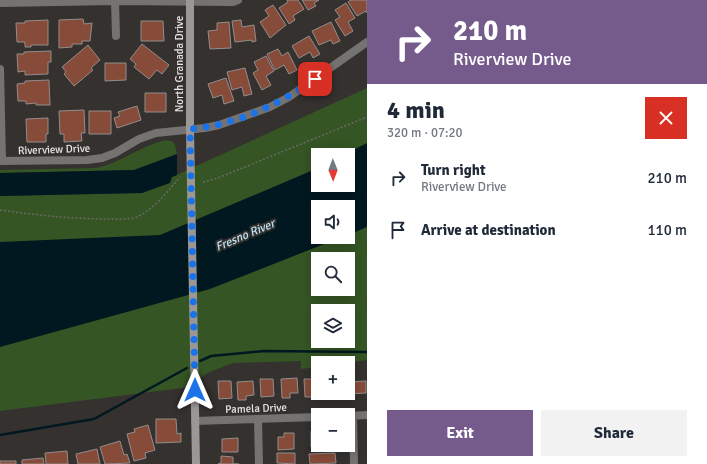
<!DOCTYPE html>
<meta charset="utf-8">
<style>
:root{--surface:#fff;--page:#f2f2f3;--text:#1f2937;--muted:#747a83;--accent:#745b8c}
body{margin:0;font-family:Signika,sans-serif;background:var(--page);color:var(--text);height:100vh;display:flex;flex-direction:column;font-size:15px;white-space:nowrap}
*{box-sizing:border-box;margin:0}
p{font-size:13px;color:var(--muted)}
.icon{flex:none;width:22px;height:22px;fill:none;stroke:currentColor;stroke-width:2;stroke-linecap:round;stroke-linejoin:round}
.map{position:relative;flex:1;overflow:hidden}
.sheet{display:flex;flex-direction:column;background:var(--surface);width:340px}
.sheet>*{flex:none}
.banner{background:#745b8c;color:#fff;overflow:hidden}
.needle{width:26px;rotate:179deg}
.buttons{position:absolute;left:311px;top:148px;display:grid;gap:8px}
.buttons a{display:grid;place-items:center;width:44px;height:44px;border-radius:0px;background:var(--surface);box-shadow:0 2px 10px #0003;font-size:20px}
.pin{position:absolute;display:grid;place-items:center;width:34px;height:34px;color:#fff;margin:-17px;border-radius:8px;box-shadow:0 2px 6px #0006}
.me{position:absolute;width:44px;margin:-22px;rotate:0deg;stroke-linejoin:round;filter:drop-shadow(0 0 3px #0008)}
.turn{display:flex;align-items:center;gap:14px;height:84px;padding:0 20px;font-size:18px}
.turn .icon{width:52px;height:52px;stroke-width:2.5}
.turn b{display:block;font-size:28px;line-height:34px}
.round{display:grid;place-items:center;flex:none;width:42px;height:42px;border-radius:0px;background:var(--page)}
.headline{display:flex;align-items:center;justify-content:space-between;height:68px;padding:0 20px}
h1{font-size:24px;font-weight:800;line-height:30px}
.cta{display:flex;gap:8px;margin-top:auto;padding:8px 20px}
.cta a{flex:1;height:46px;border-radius:0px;background:var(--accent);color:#fff;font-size:16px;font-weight:800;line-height:46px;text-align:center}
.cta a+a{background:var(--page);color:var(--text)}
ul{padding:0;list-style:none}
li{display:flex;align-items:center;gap:12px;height:52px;padding:0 20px}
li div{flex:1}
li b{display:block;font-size:15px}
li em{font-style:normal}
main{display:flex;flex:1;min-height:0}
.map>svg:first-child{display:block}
</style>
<main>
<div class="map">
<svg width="367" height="464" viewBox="0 0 367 464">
<rect width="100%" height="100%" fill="#34312f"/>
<!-- green -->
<path fill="#355524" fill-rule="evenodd" d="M367,88V360L345,363H318V367L301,369V361L233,363L207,373L190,387L0,411V196L142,193L172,177ZM318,155H348V185H318ZM318,207H348V237H318ZM318,259H348V289H318ZM318,311H348V341H318Z
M165,140L172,141L175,145L177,154L134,170L0,173V170L97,168C122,162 141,146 165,140Z"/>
<!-- water -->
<path fill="#021821" d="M367,143V227L348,235V207H318V237H342L210,289L0,347V242L160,235L318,168V185H348V155H343Z
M177,154V175L172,177L170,183L142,193L0,196V173L134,170Z"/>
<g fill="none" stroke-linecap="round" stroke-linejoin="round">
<!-- stream -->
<path stroke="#021821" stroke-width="2.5" d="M200,361L211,356L264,351L367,352
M0,435L94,419L187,368"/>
</g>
<!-- building -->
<path fill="#874b39" stroke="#928e8d" d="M287,0H298L304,9L293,16L295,20L289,24L279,8L288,2Z
M302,0H319L314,3L316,6L308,10Z
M351,0H367V13L366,11L357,16L348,2Z
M346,3L355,18L348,22L353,31L345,36L335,20L340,17L335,10Z
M273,5L286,25L270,38L260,22L269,16L265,10Z
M83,19L84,24L92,23L90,41H82V44H72V47L59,48V20Z
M48,20V45H31V47H25V42H17L16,23H25V21Z
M241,20L242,27L254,25L256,41L252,42V40L235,42L232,21Z
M141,21H163L164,41H141Z
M229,22L231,48L210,49L208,31L217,30V23Z
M331,22L340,41L333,44L331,40L319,45L312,31Z
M309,36L320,54L313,58L310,52L299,58L292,46Z
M142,44L169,65L162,74L157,70L149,79L134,67L136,64L130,59Z
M88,45L100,60L91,68L93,70L74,86L64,74L66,72L62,67Z
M278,49L282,56L288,52L297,70L289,74L284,65L275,70L267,54Z
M51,51V62H48V74L25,75V71L18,72L17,54H24V52Z
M266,56L274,71L266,76L271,85L262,90L253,73L258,70L254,62Z
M105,63H126V80L105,81Z
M245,68L252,94L244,96L242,87L232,90L227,72Z
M226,78L234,101L224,104L222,95L213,98L208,84Z
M49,80L50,105H36V103L26,104V101H18L17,84L25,83V81Z
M145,93H166V112H145Z
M137,106L141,120L117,128L114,118L120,116L118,112Z
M84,110L85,133H81L82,141L64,142V134H60L59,111Z
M89,111H111V134H89Z
M48,118V134H46V142H27L26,119Z
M312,376H318V393H320V397H305L304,379H312Z
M297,378L298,393H290V398H282L281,379Z
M260,379H273L274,396L261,397Z
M218,381H231L232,398L219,399Z
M253,381L254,395L246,396V400H238L237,382Z
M366,381V393L346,394L348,393V382Z
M323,393H343V396H323Z
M156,419H176L177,434L181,433V442L156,443Z
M148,425L155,450L145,453L146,458L134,461L127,434L135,432L134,429Z
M311,431H318V445H333V447H311Z
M284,433H294V449L278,450V437H284Z
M238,438V452H222V439Z
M120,441L124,455L127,454L130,463L105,464L100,447Z
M97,449L100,464H78L76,454Z
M67,451L68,464H46L45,453Z
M277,453H295V464L277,463Z
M335,453L336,463L310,464L309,454Z
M221,456L233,457V464H239H218L221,463Z
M43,458L44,464H22V460Z
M0,461H16V464H0Z"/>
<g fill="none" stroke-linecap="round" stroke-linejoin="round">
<!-- path -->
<path stroke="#6c6967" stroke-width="1.5" stroke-dasharray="2 2" stroke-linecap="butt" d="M203,182L218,178L367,117
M0,210C36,215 71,219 107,219C116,219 129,220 137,217C155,208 167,192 180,177"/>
<!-- street -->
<path stroke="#747372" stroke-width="8" d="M115,0L116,36
M0,3L115,1L233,2L238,0
M0,69L2,161
M0,161L87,160L102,158L115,153L139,139L156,133L205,128L219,125L270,107L289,97L367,42
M353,415L354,464
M348,416L367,415
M258,419L259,464
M195,421L318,417"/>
<!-- secondary -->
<path stroke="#9a9796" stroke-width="8" d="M190,0V129L196,464"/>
</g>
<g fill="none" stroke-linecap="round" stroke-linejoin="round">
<!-- route -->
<path stroke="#1a73e8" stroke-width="7" stroke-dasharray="0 12.6" d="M195,390L190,129C236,125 278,105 315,79"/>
</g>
<g text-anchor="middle" stroke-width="4" stroke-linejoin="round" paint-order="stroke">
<!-- street labels -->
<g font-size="11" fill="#e9e7e6" stroke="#34312f">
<text transform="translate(179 64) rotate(-90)" y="4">North Granada Drive</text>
<text transform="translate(54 149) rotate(-2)" y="4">Riverview Drive</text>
<text transform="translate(256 408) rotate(-2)" y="4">Pamela Drive</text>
</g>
<!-- water labels -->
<g font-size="12" font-style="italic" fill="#bde3f5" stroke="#34312f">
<text transform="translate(245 235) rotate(-23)" y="4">Fresno River</text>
</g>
</g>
</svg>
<div class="buttons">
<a><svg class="needle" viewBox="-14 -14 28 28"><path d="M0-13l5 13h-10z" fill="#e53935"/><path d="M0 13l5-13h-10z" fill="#747a83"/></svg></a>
<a><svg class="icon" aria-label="sound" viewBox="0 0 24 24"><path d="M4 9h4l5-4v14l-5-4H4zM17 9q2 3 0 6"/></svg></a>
<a><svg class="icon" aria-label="search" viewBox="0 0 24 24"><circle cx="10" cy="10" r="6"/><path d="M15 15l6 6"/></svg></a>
<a><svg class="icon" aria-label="layers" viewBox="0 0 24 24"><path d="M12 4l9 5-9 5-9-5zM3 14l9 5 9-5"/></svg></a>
<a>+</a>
<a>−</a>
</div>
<div class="pin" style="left:315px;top:79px;background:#d93025"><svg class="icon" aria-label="arrive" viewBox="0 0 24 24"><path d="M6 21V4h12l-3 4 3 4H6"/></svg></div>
<svg class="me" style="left:195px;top:390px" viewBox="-20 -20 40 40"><path d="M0-17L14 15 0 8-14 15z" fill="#1a73e8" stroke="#fff" stroke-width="4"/></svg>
</div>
<section class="sheet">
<div class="banner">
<div class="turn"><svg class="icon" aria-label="right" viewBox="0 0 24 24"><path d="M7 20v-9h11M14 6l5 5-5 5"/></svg><div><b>210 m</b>Riverview Drive</div></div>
</div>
<div class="headline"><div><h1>4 min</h1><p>320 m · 07:20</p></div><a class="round" style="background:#d93025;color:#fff"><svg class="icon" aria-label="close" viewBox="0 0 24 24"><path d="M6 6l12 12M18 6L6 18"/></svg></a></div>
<ul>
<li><svg class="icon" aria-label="right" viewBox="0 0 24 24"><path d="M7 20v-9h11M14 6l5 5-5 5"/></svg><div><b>Turn right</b><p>Riverview Drive</p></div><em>210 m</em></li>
<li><svg class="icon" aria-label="arrive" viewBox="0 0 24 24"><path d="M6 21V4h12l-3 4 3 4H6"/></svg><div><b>Arrive at destination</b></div><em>110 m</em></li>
</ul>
<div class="cta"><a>Exit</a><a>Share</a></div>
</section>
</main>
